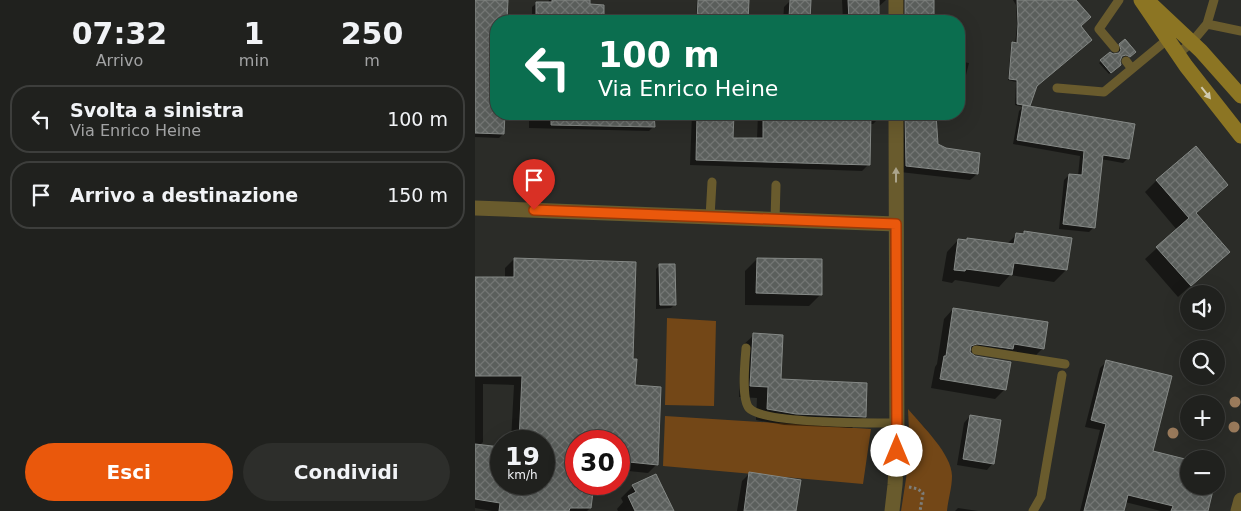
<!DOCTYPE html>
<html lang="it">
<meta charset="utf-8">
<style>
:root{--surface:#20211e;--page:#2d2e2b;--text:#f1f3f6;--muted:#a2a3a4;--line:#3d3e3c;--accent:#ea580c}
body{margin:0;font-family:"DejaVu Sans",sans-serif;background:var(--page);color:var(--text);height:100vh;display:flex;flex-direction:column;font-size:19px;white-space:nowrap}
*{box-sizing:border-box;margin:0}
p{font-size:16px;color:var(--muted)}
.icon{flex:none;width:28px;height:28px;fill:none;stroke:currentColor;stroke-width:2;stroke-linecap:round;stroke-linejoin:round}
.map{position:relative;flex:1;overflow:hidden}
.side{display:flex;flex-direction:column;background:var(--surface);width:475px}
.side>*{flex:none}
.hud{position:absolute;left:15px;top:15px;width:475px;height:105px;border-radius:20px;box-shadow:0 5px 20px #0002,0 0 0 1px var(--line);background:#0b6e4f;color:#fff;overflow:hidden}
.buttons{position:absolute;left:705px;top:285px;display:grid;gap:10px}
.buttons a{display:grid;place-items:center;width:45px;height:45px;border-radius:50%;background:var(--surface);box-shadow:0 5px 20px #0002,0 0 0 1px var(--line);font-size:25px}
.speed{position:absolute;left:15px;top:430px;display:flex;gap:10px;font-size:25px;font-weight:700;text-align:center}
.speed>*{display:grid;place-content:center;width:65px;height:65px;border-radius:50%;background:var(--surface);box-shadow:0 5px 20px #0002,0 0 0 1px var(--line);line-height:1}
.speed small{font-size:12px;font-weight:400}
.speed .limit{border:8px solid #d22;background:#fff;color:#111}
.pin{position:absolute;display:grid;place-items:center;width:42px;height:42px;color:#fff;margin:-51px -21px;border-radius:50% 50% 50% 0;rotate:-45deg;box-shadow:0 0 5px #0007}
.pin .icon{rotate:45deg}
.me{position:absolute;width:55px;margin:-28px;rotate:0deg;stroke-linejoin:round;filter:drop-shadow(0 0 4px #0008)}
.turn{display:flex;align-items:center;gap:18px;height:105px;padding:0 25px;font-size:22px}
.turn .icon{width:65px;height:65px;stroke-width:2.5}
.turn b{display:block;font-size:35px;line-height:42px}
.eta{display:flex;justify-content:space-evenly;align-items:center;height:85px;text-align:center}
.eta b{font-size:30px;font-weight:600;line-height:35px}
.button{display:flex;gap:10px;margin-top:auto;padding:10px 25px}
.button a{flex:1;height:58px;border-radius:30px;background:var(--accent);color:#fff;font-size:20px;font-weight:600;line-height:58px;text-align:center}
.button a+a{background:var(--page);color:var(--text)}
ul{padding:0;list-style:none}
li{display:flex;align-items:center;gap:15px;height:68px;margin:0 10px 8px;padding:0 15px;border:2px solid var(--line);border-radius:20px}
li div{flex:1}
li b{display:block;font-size:19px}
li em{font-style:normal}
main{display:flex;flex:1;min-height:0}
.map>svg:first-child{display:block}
</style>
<main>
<section class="side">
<div class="eta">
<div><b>07:32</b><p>Arrivo</p></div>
<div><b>1</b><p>min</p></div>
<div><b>250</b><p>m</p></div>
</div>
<ul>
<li><svg class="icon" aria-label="left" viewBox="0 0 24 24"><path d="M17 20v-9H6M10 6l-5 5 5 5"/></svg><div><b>Svolta a sinistra</b><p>Via Enrico Heine</p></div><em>100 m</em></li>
<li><svg class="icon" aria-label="arrive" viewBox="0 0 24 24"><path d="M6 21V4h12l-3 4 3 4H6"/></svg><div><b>Arrivo a destinazione</b></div><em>150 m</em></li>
</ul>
<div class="button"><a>Esci</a><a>Condividi</a></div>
</section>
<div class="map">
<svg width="766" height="511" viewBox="0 0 766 511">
<defs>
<pattern id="building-cross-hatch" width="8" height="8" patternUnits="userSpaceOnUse" patternTransform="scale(1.25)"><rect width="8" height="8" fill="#5b5f5c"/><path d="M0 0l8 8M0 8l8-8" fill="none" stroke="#737674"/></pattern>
</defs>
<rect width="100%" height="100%" fill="#2b2c28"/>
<!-- green -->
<path fill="#734717" d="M192,318L241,321L239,406L190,405Z
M433,409C447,426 477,454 477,476C477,488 473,500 472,511H426L435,453Z
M190,416L396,429L388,484L188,466Z"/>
<!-- shadow -->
<path fill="#0007" fill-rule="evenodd" d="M0,0H31V21H21V114H29L28,134L24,138L0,137Z
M74,0H114V5L128,6V21H57V7L62,3H73Z
M222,0H272L271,21H221Z
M367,0H411L402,8L403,21H368Z
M421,0H458V21H424Z
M538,0H599L604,26L560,86L552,107L653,158L648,163L626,159L619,227L614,232L584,229L589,180L594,175L603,176L605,156L538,144L544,111L548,107L540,105L541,82L533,80L536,45L540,44L542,26L541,5Z
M315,1L335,2L334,21H308L309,7Z
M650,40L660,52L653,58L648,56L645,57L644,64L634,74L624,63L635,53L638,55L643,54L645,53L643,47Z
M484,61L494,63L490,79L484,86Z
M54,114H181L178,115V127L174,131L54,128Z
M217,114H257V139H282L283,114H404V118L398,124H394V164L387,171L215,165Z
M424,114H460L462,144L502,174L495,180L425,172Z
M682,180L720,214L753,252L703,297L670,259L702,230L670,192Z
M550,233L591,270L579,282L535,275L524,287L480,280L477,283L467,281L472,252L483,240L531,245L541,235H547Z
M39,259L157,360L158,386L182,464L173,473L144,470V441H101V484H118L115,508L112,511H17L0,508V278H30V268ZM8,384L39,385L36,441H69V484H26V449L4,446L8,442Z
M282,259L346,294L334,306L270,305V271Z
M185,265L200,304L196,308L181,309V269Z
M478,309L568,348L558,358H527L495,353L499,357L534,363L529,390L520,399L456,388L460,367L462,364L469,319Z
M279,335L305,380L389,416L377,428L309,425L281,420L282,398L264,397L267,346Z
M632,361L677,452L714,486L732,511H686L650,502L647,511H605L625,430L610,427L625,368Z
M495,416L518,463L512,470L482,465L489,423Z
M275,473L320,511H262L267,481Z
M158,486L197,511H143L142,509L148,502L146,498Z
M483,508L503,511H480Z"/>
<!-- building -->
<path fill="url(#building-cross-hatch)" stroke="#858986" d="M0,0H33L32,21H21V114H30L29,134L0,133Z
M77,0H115V4L129,5V21H61V2H77Z
M223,0H274L273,21H222Z
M315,0H336L335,20L314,18Z
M373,0H404V21H374Z
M430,0H459V21H430Z
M542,0H601L616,17L606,26L617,40L562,86L555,106L542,104V80L534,79L537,42L542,43L543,24Z
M650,39L661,52L655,57L651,55L647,56L645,61L646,65L636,73L625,60L635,52L638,54L644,53L646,50L644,44Z
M548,105L660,124L654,159L628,155L620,228L588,224L594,174L607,175L609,151L542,140Z
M76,114H179L180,127L76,125Z
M222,114H259L258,138H288V114H396L395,165L221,160Z
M430,114H461L463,144L471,148L505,153L503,174L431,166Z
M721,146L753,185L721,213L755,252L716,286L681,247L714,218L681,180Z
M549,231L597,238L592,270L539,263L537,275L491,269L490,271L479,270L483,239L492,240V238L539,244L541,233L549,234Z
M39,258L161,262L158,359H162L160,385L186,387L183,465L144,461V441H101V484H119L116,508H95L94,511H24L25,503L0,499V444L26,447V484H69V441H44L47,376H0V277H39Z
M282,258L347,259V295L281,293Z
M184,264H200L201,305H185Z
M478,308L573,322L569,349L539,344L538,349L502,344L496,346L495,352L500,356L536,362L531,390L465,379L469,356H471Z
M278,333L308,335L306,379L392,383L391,417L321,414L292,409L293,387L275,386Z
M631,360L697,376L678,451L714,460V486H739L733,511H696L698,506L653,495L649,511H609L631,424L616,420Z
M495,415L526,420L519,464L488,459Z
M274,472L326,480L321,511H269Z
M181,474L199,511H160L153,496L161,492L157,485Z"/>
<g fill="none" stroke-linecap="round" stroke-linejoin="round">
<!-- path -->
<path stroke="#7d7e7b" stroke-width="3" stroke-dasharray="2.5 2.5" stroke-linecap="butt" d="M434,487L443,489L448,493L445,511"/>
<!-- lane -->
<path stroke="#695b2d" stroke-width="9" d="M739,0L732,24L766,31
M640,48L624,29L644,0
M703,54L717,42L732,24
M651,61L657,69
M582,88L629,92L693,39
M235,217L237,182
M300,220L301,185
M271,348C270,362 266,398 274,408C288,424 398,423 422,423
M501,350L590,364
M558,511L566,497L587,375"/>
<!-- street -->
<path stroke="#695b2d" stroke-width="15" d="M421,21V0
M0,208L421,224
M417,511L420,485L422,451L421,114
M763,511L766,500"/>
<!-- secondary -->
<path stroke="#8c7523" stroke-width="15" d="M666,0L711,66L766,136
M676,4L726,51L766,96"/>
</g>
<!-- trees -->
<g fill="#9b7b5c">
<circle cx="760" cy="402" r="5.5"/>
<circle cx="759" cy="427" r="5.5"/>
<circle cx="698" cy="433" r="5.5"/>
</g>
<!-- one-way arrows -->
<defs><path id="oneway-solid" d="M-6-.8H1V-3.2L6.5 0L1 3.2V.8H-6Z" transform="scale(1.25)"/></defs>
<use fill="#d0cab0" href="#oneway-solid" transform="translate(731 93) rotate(52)"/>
<use fill="#aba48c" href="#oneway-solid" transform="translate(421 175) rotate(-90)"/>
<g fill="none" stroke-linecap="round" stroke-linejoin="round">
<defs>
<path id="route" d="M59,210L421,224L422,451"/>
</defs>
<!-- route casing -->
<use href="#route" stroke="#983908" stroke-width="12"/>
<!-- route -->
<use href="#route" stroke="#ea580c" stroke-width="9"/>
</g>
</svg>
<div class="buttons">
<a><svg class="icon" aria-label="sound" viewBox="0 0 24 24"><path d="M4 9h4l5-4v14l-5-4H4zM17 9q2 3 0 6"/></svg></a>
<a><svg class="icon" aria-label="search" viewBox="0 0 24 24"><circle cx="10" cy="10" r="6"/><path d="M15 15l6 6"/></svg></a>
<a>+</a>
<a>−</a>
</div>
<div class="speed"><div>19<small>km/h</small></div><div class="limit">30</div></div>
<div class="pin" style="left:59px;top:210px;background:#d93025"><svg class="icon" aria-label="arrive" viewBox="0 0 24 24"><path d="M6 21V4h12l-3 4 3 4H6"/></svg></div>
<svg class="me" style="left:422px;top:451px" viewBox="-20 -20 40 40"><circle r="19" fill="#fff"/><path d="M0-13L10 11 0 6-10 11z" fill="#ea580c"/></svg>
<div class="hud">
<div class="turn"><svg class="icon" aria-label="left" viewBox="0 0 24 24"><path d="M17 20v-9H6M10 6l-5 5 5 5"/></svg><div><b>100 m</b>Via Enrico Heine</div></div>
</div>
</div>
</main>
